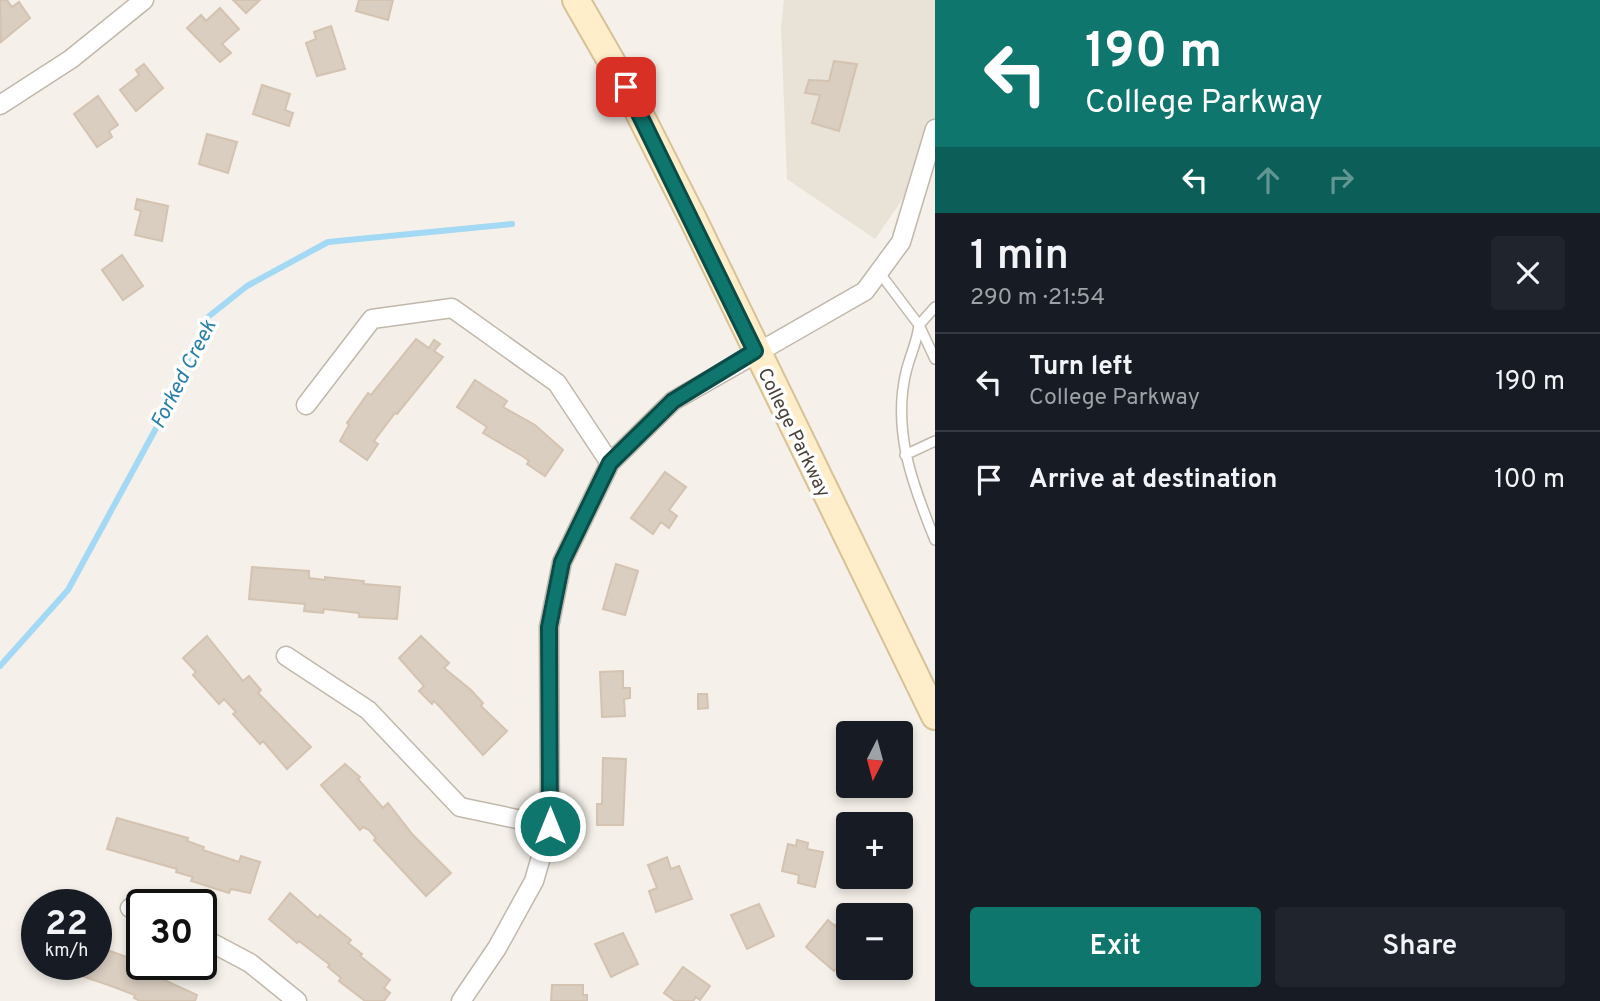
<!DOCTYPE html>
<meta charset="utf-8">
<style>
:root{--surface:#171b24;--page:#20242c;--text:#f1f3f6;--muted:#9ea1a6;--line:#363941;--accent:#0f766e}
body{margin:0;font-family:Overpass,sans-serif;background:var(--page);color:var(--text);height:100vh;display:flex;flex-direction:column;font-size:26px;white-space:nowrap}
*{box-sizing:border-box;margin:0}
p{font-size:23px;color:var(--muted)}
.icon{flex:none;width:38px;height:38px;fill:none;stroke:currentColor;stroke-width:2;stroke-linecap:round;stroke-linejoin:round}
.map{position:relative;flex:1;overflow:hidden}
.details{display:flex;flex-direction:column;background:var(--surface);width:665px}
.details>*{flex:none}
.guide{background:#0f766e;color:#fff;overflow:hidden}
.needle{width:46px;rotate:186deg}
.controls{position:absolute;left:836px;top:721px;display:grid;gap:14px}
.controls a{display:grid;place-items:center;width:77px;height:77px;border-radius:7px;background:var(--surface);box-shadow:0 4px 10px #0003;font-size:35px}
.speed{position:absolute;left:21px;top:889px;display:flex;gap:14px;font-size:35px;font-weight:700;text-align:center}
.speed>*{display:grid;place-content:center;width:91px;height:91px;border-radius:50%;background:var(--surface);box-shadow:0 4px 10px #0003;line-height:1}
.speed small{font-size:18px;font-weight:400}
.speed .limit{border:4px solid #111;border-radius:10px;background:#fff;color:#111}
.pin{position:absolute;display:grid;place-items:center;width:60px;height:60px;color:#fff;margin:-30px;border-radius:14px;box-shadow:0 4px 10px #0006}
.me{position:absolute;width:77px;margin:-38px;rotate:0deg;stroke-linejoin:round;filter:drop-shadow(0 0 5px #0008)}
.turn{display:flex;align-items:center;gap:24px;height:147px;padding:0 35px;font-size:32px}
.turn .icon{width:91px;height:91px;stroke-width:2.5}
.turn b{display:block;font-size:49px;line-height:60px}
.lanes{display:flex;align-items:center;height:66px;padding:0 35px;background:#0003;justify-content:center;gap:35px;direction:ltr}
.lanes .off{opacity:.35}
.round{display:grid;place-items:center;flex:none;width:74px;height:74px;border-radius:7px;background:var(--page)}
.head{display:flex;align-items:center;justify-content:space-between;height:119px;padding:0 35px}
h1{font-size:42px;font-weight:600;line-height:52px}
.button{display:flex;gap:14px;margin-top:auto;padding:14px 35px}
.button a{flex:1;height:80px;border-radius:7px;background:var(--accent);color:#fff;font-size:28px;font-weight:600;line-height:80px;text-align:center}
.button a+a{background:var(--page);color:var(--text)}
ul{padding:0;list-style:none}
li{display:flex;align-items:center;gap:21px;height:98px;padding:0 35px;border-top:2px solid var(--line)}
li div{flex:1}
li b{display:block;font-size:26px}
li em{font-style:normal}
main{display:flex;flex:1;min-height:0}
.map>svg:first-child{display:block}
</style>
<main>
<div class="map">
<svg width="935" height="1001" viewBox="0 0 935 1001">
<rect width="100%" height="100%" fill="#f5f0e9"/>
<!-- residential -->
<path fill="#e9e2d7" d="M784,0H935V152L875,239L787,179L781,28Z"/>
<g fill="none" stroke-linecap="round" stroke-linejoin="round">
<!-- stream -->
<path stroke="#a3d9f4" stroke-width="6" d="M0,666L68,590L166,410L208,317L247,286L328,242L512,224"/>
</g>
<!-- building -->
<path fill="#dacec1" stroke="#d3c3b0" stroke-width="2" d="M0,0H7L12,7L19,2L30,18L1,42Z
M233,0H260L246,13Z
M359,0H393L388,20L356,11Z
M220,8L239,29L222,44L231,53L220,62L187,28L201,15L206,21Z
M331,26L345,69L317,76L306,43L316,39L314,32Z
M834,61L857,64L839,131L812,123L820,95L805,93L809,80L829,81Z
M144,64L163,88L136,111L120,90L139,75L136,70Z
M262,85L290,94L285,110L293,113L289,126L253,114Z
M98,96L118,125L109,131L112,137L97,147L74,114Z
M207,134L237,142L228,173L199,164Z
M137,199L168,206L162,241L135,235L141,211L135,209Z
M122,255L143,286L123,300L102,270Z
M416,339L429,348L434,340L440,344L434,351L443,357L397,414L395,413L374,441L378,444L367,460L340,441L349,425L347,423L368,393L371,395Z
M475,380L507,401L503,407L535,425L563,450L545,476L527,464L529,461L524,457L483,433L487,427L457,407Z
M665,472L686,487L669,510L677,516L669,528L661,522L653,534L631,518Z
M616,564L638,571L625,615L603,609Z
M252,567L309,571V578L325,580V577L364,581L363,584L400,587L397,619L359,617V613L324,609L323,613L304,611L305,604L249,599Z
M207,636L243,681L249,676L261,690L258,693L311,747L287,769L263,741L260,744L233,714L236,712L224,699L219,704L193,675L196,672L183,658Z
M421,636L449,663L444,668L471,690L483,703L481,706L507,731L483,755L441,708L434,701L432,704L419,691L424,686L399,658Z
M623,671V688H630V698L624,699L625,716L602,717L600,672Z
M698,694H707L708,708L698,709Z
M603,758L626,759L623,825H597V804H602Z
M345,764L360,777L358,779L383,808L388,803L413,835L451,873L426,896L374,840L376,838L369,830L363,827L360,830L321,785Z
M117,818L188,838L187,841L204,847L203,850L239,862L241,856L260,862L250,893L231,889L229,893L191,881L193,877L176,872L177,869L107,849Z
M797,840L808,843L807,849L823,852L815,887L798,883L799,875L782,871L788,844L796,846Z
M667,857L671,869L679,866L692,899L656,912L649,891L657,888L648,865Z
M290,893L318,918L320,915L351,940L348,943L362,954L360,956L390,980L384,988L390,993L384,1001H365L339,981L341,978L328,967L330,965L299,941L297,943L269,919Z
M759,904L774,936L747,949L731,915Z
M828,920L835,926L841,919L849,926V943L842,951L847,956L834,971L806,947Z
M623,933L638,964L611,977L595,944Z
M96,946L149,965L147,968L163,975L162,979L197,995L195,1001H140L134,998L135,995L114,987L67,971L70,964H96Z
M683,967L710,986L700,1000L696,997L693,1001H675L664,993Z
M552,985H583V995H587V1001H551Z"/>
<g fill="none" stroke-linecap="round" stroke-linejoin="round">
<defs>
<path id="lane" d="M879,272L919,325C917,343 910,355 906,372C892,431 913,486 935,540
M935,307L919,325L935,359
M905,455L935,441"/>
<path id="street" d="M0,105L71,59L144,0
M306,405L372,319L452,308L557,383L610,463
M286,656L368,710L460,807L550,826
M130,908L142,913
M201,937L250,963L297,1001
M461,1001L497,948L534,881L550,826L549,627L562,562L610,463L673,401L865,291L901,242L935,129"/>
<path id="secondary" d="M576,0L626,87L693,219L935,716"/>
</defs>
<!-- lane casing -->
<use href="#lane" stroke="#c1b8ab" stroke-width="12"/>
<!-- street casing -->
<use href="#street" stroke="#c1b8ab" stroke-width="21"/>
<!-- secondary casing -->
<use href="#secondary" stroke="#d7c197" stroke-width="30"/>
<!-- lane -->
<use href="#lane" stroke="#fff" stroke-width="9"/>
<!-- street -->
<use href="#street" stroke="#fff" stroke-width="18"/>
<!-- secondary -->
<use href="#secondary" stroke="#ffeec9" stroke-width="26"/>
</g>
<g fill="none" stroke-linecap="round" stroke-linejoin="round">
<defs>
<path id="route" d="M550,826L549,627L562,562L610,463L673,401L755,351L626,87"/>
</defs>
<!-- route casing -->
<use href="#route" stroke="#0a4d48" stroke-width="18"/>
<!-- route -->
<use href="#route" stroke="#0f766e" stroke-width="12"/>
</g>
<g text-anchor="middle" stroke-width="7" stroke-linejoin="round" paint-order="stroke">
<!-- street labels -->
<g font-size="19" fill="#494137" stroke="#fff">
<text transform="translate(795 432) rotate(64)" y="7">College Parkway</text>
</g>
<!-- water labels -->
<g font-size="21" font-style="italic" fill="#287eaa" stroke="#fff">
<text transform="translate(183 374) rotate(-63)" y="7">Forked Creek</text>
</g>
</g>
</svg>
<div class="controls">
<a><svg class="needle" viewBox="-14 -14 28 28"><path d="M0-13l5 13h-10z" fill="#e53935"/><path d="M0 13l5-13h-10z" fill="#9ea1a6"/></svg></a>
<a>+</a>
<a>−</a>
</div>
<div class="speed"><div>22<small>km/h</small></div><div class="limit">30</div></div>
<div class="pin" style="left:626px;top:87px;background:#d93025"><svg class="icon" aria-label="arrive" viewBox="0 0 24 24"><path d="M6 21V4h12l-3 4 3 4H6"/></svg></div>
<svg class="me" style="left:550px;top:826px" viewBox="-20 -20 40 40"><circle r="17" fill="#0f766e" stroke="#fff" stroke-width="3"/><path d="M0-11L8 9 0 5-8 9z" fill="#fff"/></svg>
</div>
<section class="details">
<div class="guide">
<div class="turn"><svg class="icon" aria-label="left" viewBox="0 0 24 24"><path d="M17 20v-9H6M10 6l-5 5 5 5"/></svg><div><b>190 m</b>College Parkway</div></div>
<div class="lanes"><svg class="icon" aria-label="left" viewBox="0 0 24 24"><path d="M17 20v-9H6M10 6l-5 5 5 5"/></svg><svg class="icon off" aria-label="ahead" viewBox="0 0 24 24"><path d="M12 20V5M6 11l6-6 6 6"/></svg><svg class="icon off" aria-label="right" viewBox="0 0 24 24"><path d="M7 20v-9h11M14 6l5 5-5 5"/></svg></div>
</div>
<div class="head"><div><h1>1 min</h1><p>290 m · 21:54</p></div><a class="round"><svg class="icon" aria-label="close" viewBox="0 0 24 24"><path d="M6 6l12 12M18 6L6 18"/></svg></a></div>
<ul>
<li><svg class="icon" aria-label="left" viewBox="0 0 24 24"><path d="M17 20v-9H6M10 6l-5 5 5 5"/></svg><div><b>Turn left</b><p>College Parkway</p></div><em>190 m</em></li>
<li><svg class="icon" aria-label="arrive" viewBox="0 0 24 24"><path d="M6 21V4h12l-3 4 3 4H6"/></svg><div><b>Arrive at destination</b></div><em>100 m</em></li>
</ul>
<div class="button"><a>Exit</a><a>Share</a></div>
</section>
</main>
